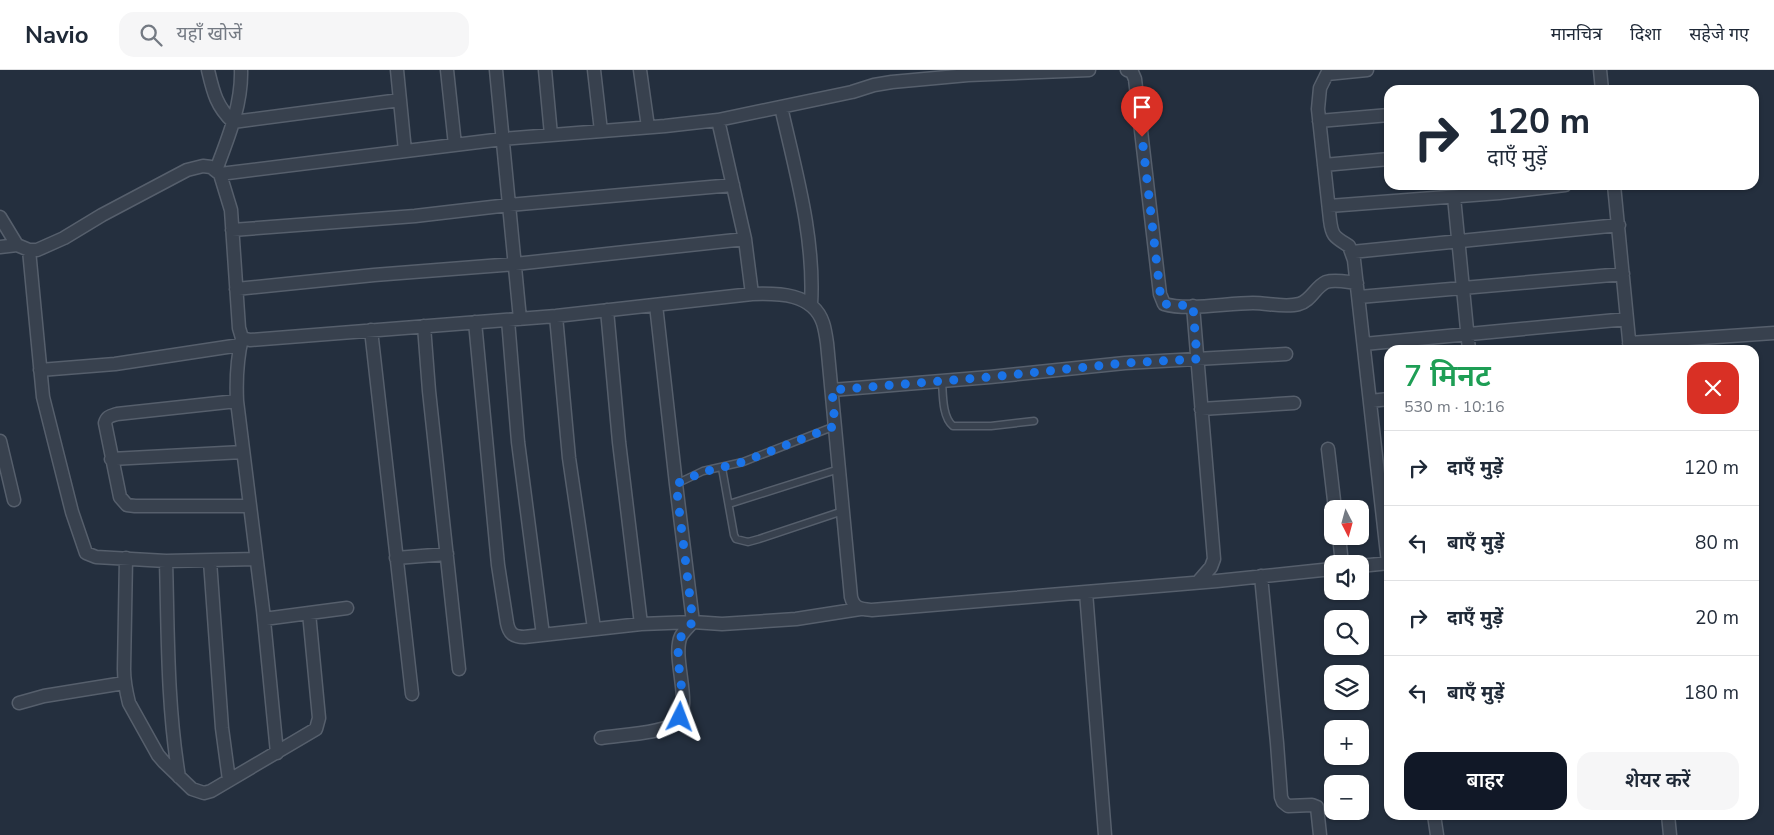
<!DOCTYPE html>
<html lang="hi">
<meta charset="utf-8">
<style>
:root{--surface:#fff;--page:#f6f6f7;--text:#1f2937;--muted:#747a83;--line:#e0e1e3;--accent:#111827}
body{margin:0;font-family:"Nunito Sans","Noto Sans Devanagari",sans-serif;background:var(--page);color:var(--text);height:100vh;display:flex;flex-direction:column;font-size:19px;white-space:nowrap}
*{box-sizing:border-box;margin:0}
p{font-size:16px;color:var(--muted)}
.icon{flex:none;width:28px;height:28px;fill:none;stroke:currentColor;stroke-width:2;stroke-linecap:round;stroke-linejoin:round}
.map{position:relative;flex:1;overflow:hidden}
.panel{position:absolute;left:1384px;top:275px;width:375px;height:475px;display:flex;flex-direction:column;background:var(--surface);border-radius:15px;box-shadow:0 1px 4px #0004}
.panel>*{flex:none}
.hud{position:absolute;left:1384px;top:15px;width:375px;height:105px;border-radius:15px;box-shadow:0 1px 4px #0004;background:#fff;color:var(--text);overflow:hidden}
.needle{width:32px;rotate:174deg}
.controls{position:absolute;left:1324px;top:430px;display:grid;gap:10px}
.controls a{display:grid;place-items:center;width:45px;height:45px;border-radius:10px;background:var(--surface);box-shadow:0 1px 4px #0004;font-size:25px}
.pin{position:absolute;display:grid;place-items:center;width:42px;height:42px;color:#fff;margin:-51px -21px;border-radius:50% 50% 50% 0;rotate:-45deg;box-shadow:0 0 5px #0007}
.pin .icon{rotate:45deg}
.me{position:absolute;width:55px;margin:-28px;rotate:3deg;stroke-linejoin:round;filter:drop-shadow(0 0 4px #0008)}
.turn{display:flex;align-items:center;gap:18px;height:105px;padding:0 20px;font-size:22px}
.turn .icon{width:65px;height:65px;stroke-width:2.5}
.turn b{display:block;font-size:35px;line-height:42px}
.round{display:grid;place-items:center;flex:none;width:52px;height:52px;border-radius:15px;background:var(--page)}
.head{display:flex;align-items:center;justify-content:space-between;height:85px;padding:0 20px}
h1{font-size:30px;font-weight:600;line-height:38px;color:#1e9e55}
.button{display:flex;gap:10px;margin-top:auto;padding:10px 20px}
.button a{flex:1;height:58px;border-radius:15px;background:var(--accent);color:#fff;font-size:20px;font-weight:600;line-height:58px;text-align:center}
.button a+a{background:var(--page);color:var(--text)}
ul{padding:0;list-style:none}
li{display:flex;align-items:center;gap:15px;height:75px;padding:0 20px;border-top:1px solid var(--line)}
li div{flex:1}
li b{display:block;font-size:19px}
li em{font-style:normal}
header{display:flex;align-items:center;gap:30px;box-sizing:border-box;height:70px;padding:0 25px;background:var(--surface);border-bottom:1px solid var(--line)}
header strong{font-size:24px}
nav{display:flex;gap:28px;margin-inline-start:auto;font-size:18px}
.search{width:350px;height:45px;background:var(--page);display:flex;align-items:center;gap:12px;box-sizing:border-box;padding:0 18px;border-radius:15px;color:var(--muted);font-size:19px}
.map>svg:first-child{display:block}
</style>
<header>
<strong>Navio</strong>
<div class="search"><svg class="icon" aria-label="search" viewBox="0 0 24 24"><circle cx="10" cy="10" r="6"/><path d="M15 15l6 6"/></svg>यहाँ खोजें</div>
<nav><a>मानचित्र</a><a>दिशा</a><a>सहेजे गए</a></nav>
</header>
<div class="map">
<svg width="1774" height="765" viewBox="0 0 1774 765">
<rect width="100%" height="100%" fill="#242f3e"/>
<g fill="none" stroke-linecap="round" stroke-linejoin="round">
<defs>
<path id="service" d="M942,311C943,324 942,347 953,356H991L1034,351
M722,398L734,465L736,469L748,472L759,469L843,441
M676,414L703,401L743,392L835,356
M729,434L839,399"/>
<path id="minor" d="M208,0C213,21 216,36 233,52L400,30
M397,0L405,81
M447,0L455,75
M496,0L520,249
M545,0L551,65
M594,0L601,61
M640,0L648,57
M1127,0L1132,2L1135,9L1160,224L1164,234C1188,241 1226,233 1253,233C1268,233 1285,238 1299,234C1311,231 1315,217 1326,212C1335,209 1347,212 1357,213
M1329,0L1320,18L1318,39L1330,150C1332,167 1335,167 1349,176L1354,190L1388,493
M1600,0L1602,20
M1327,4L1367,0
M781,37C796,103 815,168 811,235
M718,50L745,169L752,224
M1319,51L1389,45
M1324,95L1389,89
M216,100C228,68 242,35 241,0
M220,104L503,69L665,56L718,50L852,22L874,15L892,12L968,5L1089,0
M1614,115L1630,280
M1454,127L1469,280
M1329,136L1499,123L1565,115
M0,147L17,175L29,180H37L64,168L102,145L187,100L203,96L211,97L220,104L231,140L239,258L242,268L250,270L556,246L752,224C778,223 813,223 823,253C825,259 826,266 827,273L851,527C854,539 861,539 872,540L1217,511L1332,499
M232,160L415,146L509,135L733,115
M0,177L17,175
M29,180L43,327L72,442L86,483L96,487L166,491L256,489
M1352,182L1619,155
M236,219L374,205L515,194L745,169
M1359,227L1623,204
M1193,236L1214,489L1211,497L1198,512
M607,240L619,372L641,554
M556,246L569,388L594,558
M508,250L518,372L543,565
M475,252L498,495L507,553C509,563 513,567 524,567L641,554L693,552L722,554L796,549L860,539
M424,256L429,321L459,599
M371,260L412,624
M242,268C237,289 236,309 237,331L263,540L277,683
M1629,273L1774,263
M1364,274L1627,249
M40,300L115,294L240,275
M832,320L990,307L1125,293L1286,284
M237,331L117,344C111,346 107,346 105,353L120,427L127,435L135,436H250
M1370,331L1389,329
M1201,339L1294,333
M0,371L14,430
M1328,379L1335,439
M111,389L243,382
M1339,466L1342,494
M126,488L124,599C124,611 126,621 129,633L158,685L164,692L192,719L204,723L211,721L316,659L319,648L309,543
M396,488L447,484
M166,491C168,563 167,635 179,707
M210,491L222,658L229,710
M1360,496L1389,493
M1261,506L1277,673L1281,727L1283,732L1288,736L1312,735L1317,737L1320,765
M1086,522L1105,765
M264,549L347,538
M19,633L44,626L124,613
M601,668C619,665 664,663 676,653C694,638 671,587 681,566C684,561 689,556 693,552L676,414L656,235
M1434,745L1437,765
M1668,745L1670,765"/>
</defs>
<!-- service casing -->
<use href="#service" stroke="#565f6c" stroke-width="9"/>
<!-- minor casing -->
<use href="#minor" stroke="#565f6c" stroke-width="15"/>
<!-- service -->
<use href="#service" stroke="#38414e" stroke-width="6"/>
<!-- minor -->
<use href="#minor" stroke="#38414e" stroke-width="12"/>
</g>
<g fill="none" stroke-linecap="round" stroke-linejoin="round">
<!-- route -->
<path stroke="#1a73e8" stroke-width="9" stroke-dasharray="0 16.2" d="M680,647C688,624 672,588 681,567C683,561 689,556 693,552L676,414L703,402L743,392L835,356L832,320L990,307L1125,293L1197,289L1193,236L1164,234L1161,230L1142,67"/>
</g>
</svg>
<div class="controls">
<a><svg class="needle" viewBox="-14 -14 28 28"><path d="M0-13l5 13h-10z" fill="#e53935"/><path d="M0 13l5-13h-10z" fill="#747a83"/></svg></a>
<a><svg class="icon" aria-label="sound" viewBox="0 0 24 24"><path d="M4 9h4l5-4v14l-5-4H4zM17 9q2 3 0 6"/></svg></a>
<a><svg class="icon" aria-label="search" viewBox="0 0 24 24"><circle cx="10" cy="10" r="6"/><path d="M15 15l6 6"/></svg></a>
<a><svg class="icon" aria-label="layers" viewBox="0 0 24 24"><path d="M12 4l9 5-9 5-9-5zM3 14l9 5 9-5"/></svg></a>
<a>+</a>
<a>−</a>
</div>
<div class="pin" style="left:1142px;top:67px;background:#d93025"><svg class="icon" aria-label="arrive" viewBox="0 0 24 24"><path d="M6 21V4h12l-3 4 3 4H6"/></svg></div>
<svg class="me" style="left:680px;top:647px" viewBox="-20 -20 40 40"><path d="M0-17L14 15 0 8-14 15z" fill="#1a73e8" stroke="#fff" stroke-width="4"/></svg>
<div class="hud">
<div class="turn"><svg class="icon" aria-label="right" viewBox="0 0 24 24"><path d="M7 20v-9h11M14 6l5 5-5 5"/></svg><div><b>120 m</b>दाएँ मुड़ें</div></div>
</div>
<section class="panel">
<div class="head"><div><h1>7 मिनट</h1><p>530 m · 10:16</p></div><a class="round" style="background:#d93025;color:#fff"><svg class="icon" aria-label="close" viewBox="0 0 24 24"><path d="M6 6l12 12M18 6L6 18"/></svg></a></div>
<ul>
<li><svg class="icon" aria-label="right" viewBox="0 0 24 24"><path d="M7 20v-9h11M14 6l5 5-5 5"/></svg><div><b>दाएँ मुड़ें</b></div><em>120 m</em></li>
<li><svg class="icon" aria-label="left" viewBox="0 0 24 24"><path d="M17 20v-9H6M10 6l-5 5 5 5"/></svg><div><b>बाएँ मुड़ें</b></div><em>80 m</em></li>
<li><svg class="icon" aria-label="right" viewBox="0 0 24 24"><path d="M7 20v-9h11M14 6l5 5-5 5"/></svg><div><b>दाएँ मुड़ें</b></div><em>20 m</em></li>
<li><svg class="icon" aria-label="left" viewBox="0 0 24 24"><path d="M17 20v-9H6M10 6l-5 5 5 5"/></svg><div><b>बाएँ मुड़ें</b></div><em>180 m</em></li>
</ul>
<div class="button"><a>बाहर</a><a>शेयर करें</a></div>
</section>
</div>
